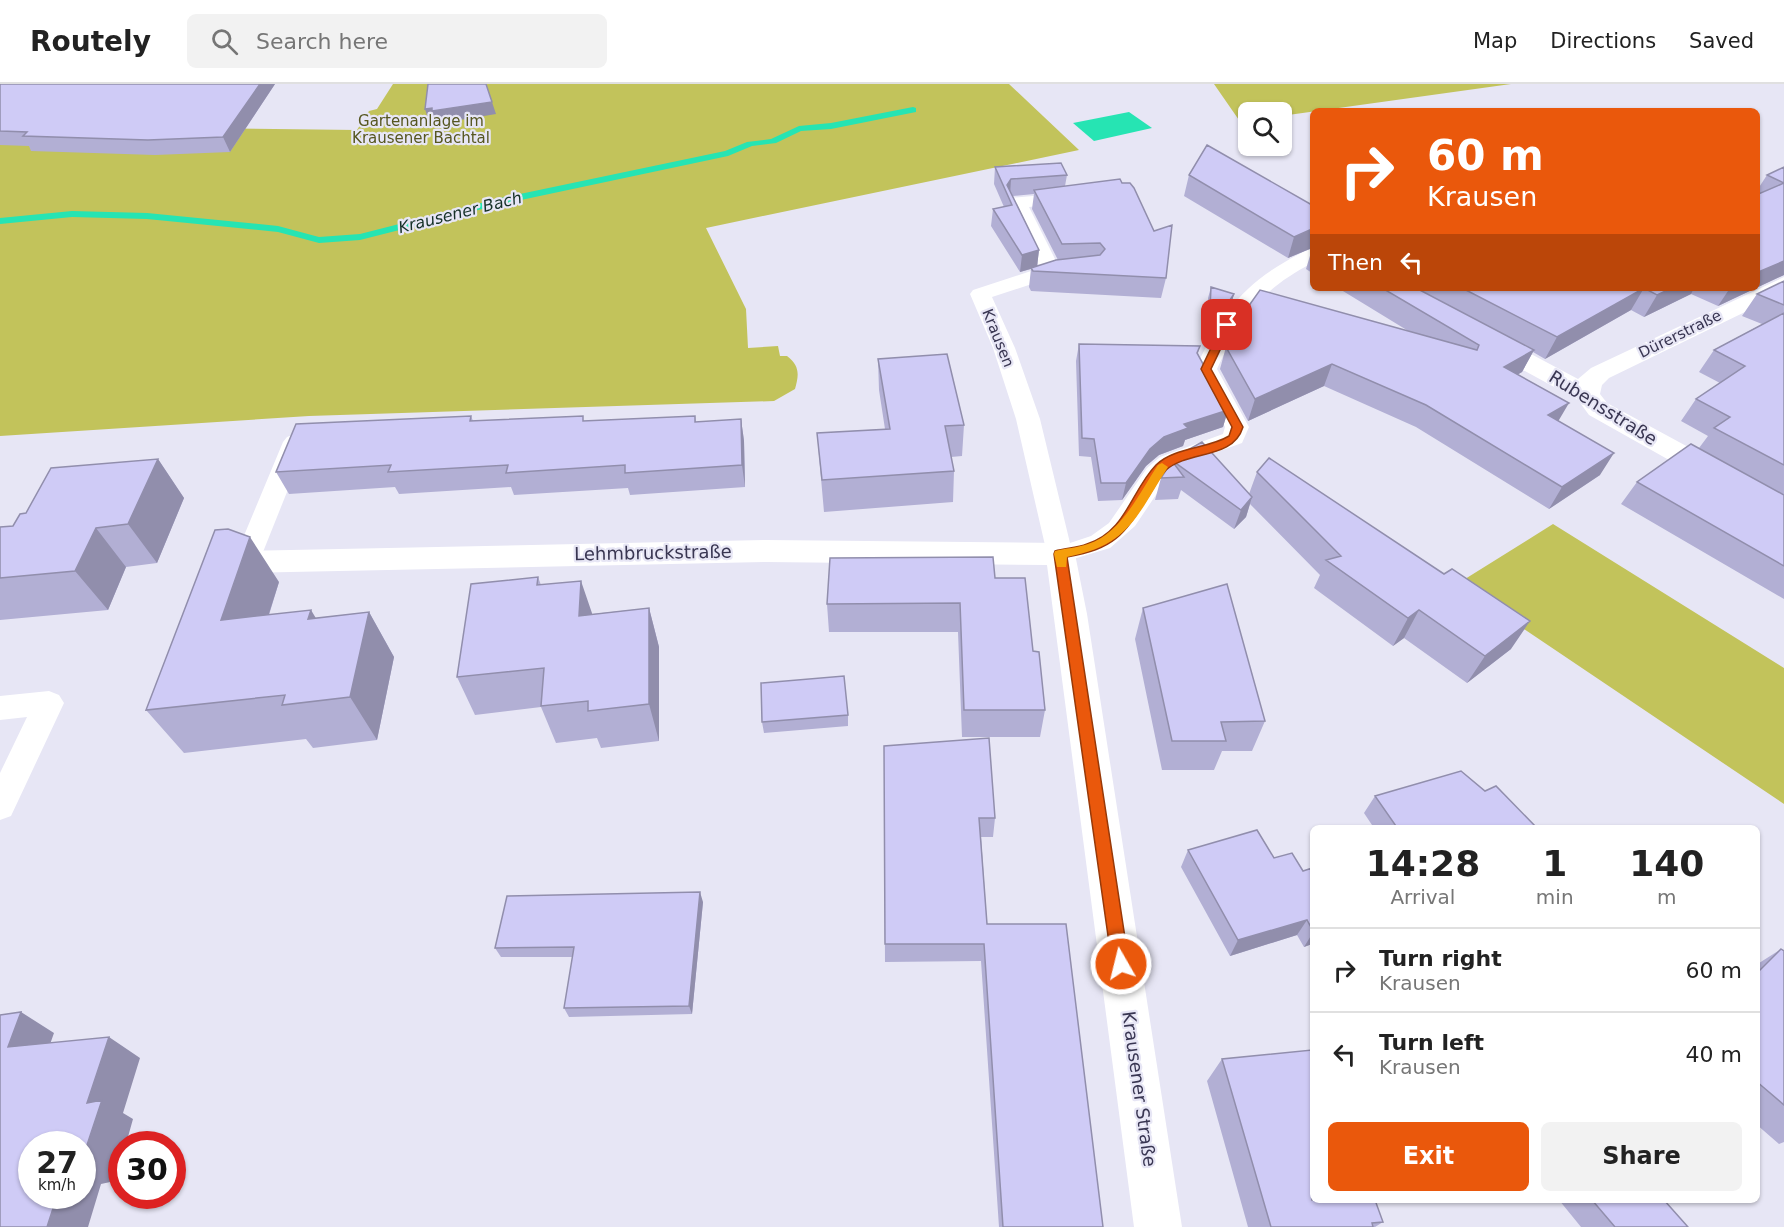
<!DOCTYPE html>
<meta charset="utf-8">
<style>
:root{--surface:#fff;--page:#f2f2f2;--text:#222;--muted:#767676;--line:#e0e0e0;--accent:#ea580c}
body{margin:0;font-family:"DejaVu Sans",sans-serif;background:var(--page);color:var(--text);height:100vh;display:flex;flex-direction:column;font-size:22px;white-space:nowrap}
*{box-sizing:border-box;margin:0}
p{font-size:20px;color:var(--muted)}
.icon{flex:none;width:33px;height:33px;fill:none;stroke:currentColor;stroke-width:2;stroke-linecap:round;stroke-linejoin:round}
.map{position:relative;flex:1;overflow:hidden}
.panel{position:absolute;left:1310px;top:741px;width:450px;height:378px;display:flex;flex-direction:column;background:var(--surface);border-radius:9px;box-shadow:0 2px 4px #0004}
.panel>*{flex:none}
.banner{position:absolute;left:1310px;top:24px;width:450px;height:183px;border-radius:9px;box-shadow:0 2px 4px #0004;background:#ea580c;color:#fff;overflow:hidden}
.buttons{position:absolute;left:1238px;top:18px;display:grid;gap:12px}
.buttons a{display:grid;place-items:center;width:54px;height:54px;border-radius:9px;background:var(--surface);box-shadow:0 2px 4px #0004;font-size:30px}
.speed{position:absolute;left:18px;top:1047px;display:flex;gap:12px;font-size:30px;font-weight:700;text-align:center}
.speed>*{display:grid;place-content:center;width:78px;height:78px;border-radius:50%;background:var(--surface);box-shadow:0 2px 4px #0004;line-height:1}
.speed small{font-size:15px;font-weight:400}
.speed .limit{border:9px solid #d22;background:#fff;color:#111}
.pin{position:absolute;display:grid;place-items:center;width:51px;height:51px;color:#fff;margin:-26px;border-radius:12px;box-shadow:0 3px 9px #0006}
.me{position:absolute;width:66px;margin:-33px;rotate:352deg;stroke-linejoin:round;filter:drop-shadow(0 0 4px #0008)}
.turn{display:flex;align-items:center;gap:21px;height:126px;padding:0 18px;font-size:27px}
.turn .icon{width:78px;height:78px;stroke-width:2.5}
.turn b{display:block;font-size:42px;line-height:51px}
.then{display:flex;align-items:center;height:57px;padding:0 18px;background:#0003;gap:12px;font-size:22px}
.eta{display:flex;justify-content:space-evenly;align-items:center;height:102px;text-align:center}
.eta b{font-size:36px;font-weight:700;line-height:42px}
.cta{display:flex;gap:12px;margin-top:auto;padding:12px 18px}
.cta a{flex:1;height:69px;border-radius:9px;background:var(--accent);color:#fff;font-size:24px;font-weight:700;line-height:69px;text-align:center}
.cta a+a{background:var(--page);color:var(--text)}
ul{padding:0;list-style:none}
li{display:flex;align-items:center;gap:18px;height:84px;padding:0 18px;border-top:2px solid var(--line)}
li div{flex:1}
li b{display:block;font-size:22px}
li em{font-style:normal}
header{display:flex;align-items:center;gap:36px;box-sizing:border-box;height:84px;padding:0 30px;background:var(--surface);border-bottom:2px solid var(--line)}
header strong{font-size:28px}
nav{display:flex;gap:33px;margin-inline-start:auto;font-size:21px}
.search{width:420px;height:54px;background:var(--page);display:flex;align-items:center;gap:15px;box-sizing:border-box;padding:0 21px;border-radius:9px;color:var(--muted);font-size:22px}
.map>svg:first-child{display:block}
</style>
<header>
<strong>Routely</strong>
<div class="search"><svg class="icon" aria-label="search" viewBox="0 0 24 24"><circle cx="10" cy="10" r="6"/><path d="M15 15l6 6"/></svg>Search here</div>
<nav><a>Map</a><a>Directions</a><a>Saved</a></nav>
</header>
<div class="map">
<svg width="1784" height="1143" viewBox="0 0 1784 1143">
<rect width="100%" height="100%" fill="#e7e6f5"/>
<!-- green -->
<path fill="#c2c35b" d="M393,0H1009L1079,66L706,144L746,225L748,264L778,262L780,272H787C800,282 799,291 795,305L774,317L309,332L0,352V42L357,46L369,27L377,25Z
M1214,0H1511L1281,32V28H1248V37L1241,39Z
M1553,440L1784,584V720L1457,500Z"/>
<!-- water -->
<path fill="#26e4b3" d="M1129,28L1152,44L1094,57L1073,39Z"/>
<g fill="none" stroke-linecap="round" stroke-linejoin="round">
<!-- stream -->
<path fill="#26e4b3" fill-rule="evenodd" d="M913,23L916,24V28L831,45L801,47L776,59L752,62L728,72L502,120L360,156L319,159L278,148L147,135L72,133L0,140V134L72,127L147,129L278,142L319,153L360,150L501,114L725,67L747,58L771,55L799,42L831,39Z"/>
<!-- service -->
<path fill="#fff" fill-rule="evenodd" d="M1066,109L1072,110L1075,114L1072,118L1029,123L1058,181L1074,182L1077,186L1074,190L1053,193L992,213L1015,264L1040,335L1070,459L1091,452L1109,439L1147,384L1160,373L1223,350L1225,343L1195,285C1225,224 1244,198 1305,167L1312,165V179C1261,206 1241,233 1217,285L1249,343L1242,359L1186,379L1170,390L1135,442L1110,464L1060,479L1051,477L1047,470L1016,335L993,264L970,210L973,206L1040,184L1008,118L1010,114Z
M295,350L303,353L307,358L259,478L255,485L246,487L237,485L233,478L283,358L287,353Z
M49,607L59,611L64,619L11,732L0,736V689L27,633L0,636V612Z"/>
<!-- minor -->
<path fill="#fff" fill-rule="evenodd" d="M1784,193V209L1609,294L1602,301L1600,310L1607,319L1784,415V438L1774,435L1589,331L1578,316L1479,262L1476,257L1479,252L1488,250L1497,252L1578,295L1591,284Z
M766,456L1060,459L1071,462L1075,470L1087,530L1182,1143H1134L1047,481L766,478L246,489L235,486L231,478L235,470L246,467Z"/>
</g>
<!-- wall -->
<path fill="#b2afd4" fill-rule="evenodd" d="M0,0H275L230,68L155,71L31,67L29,62L0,61Z
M995,83L1067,91L1065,102L1166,194L1161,214L1031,207L1029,203L1031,185L1020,188L991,142L993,125L1004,123L994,100ZM1034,110L1032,125L1058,176L1037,182L1039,166L1013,112Z
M1784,83V191L1756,204V108L1767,91Z
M1189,91L1312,164L1288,174L1184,112Z
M1312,165V189L1306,185Z
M1784,197V515L1621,420L1637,398L1699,364L1708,352L1681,337L1696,315L1720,299L1699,288L1714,266L1762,240L1742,232L1757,210Z
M1211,203L1234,210L1231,221L1207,258L1208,214Z
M1338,204H1756L1718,222L1691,210L1644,233L1631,226L1545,275L1533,268L1522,288L1517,291L1558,337L1600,391L1549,425L1416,343L1324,302L1248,337L1220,285L1226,263L1410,248Z
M1079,260L1200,262L1198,269L1228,326L1223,343L1185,356L1183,362L1159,371L1146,382L1122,416L1098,417L1091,373L1079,372L1076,277Z
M878,275L964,341L962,372L951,373L954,387L953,418L824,428L817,349L885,345L879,306Z
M471,332L473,337H584L695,332L696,338L741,335L744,357L745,403L630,411L628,404L514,411L511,403L399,410L395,403L289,410L276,388Z
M158,375L184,414L157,479L126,483L108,526L0,536V443L13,442L26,429Z
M1173,377L1249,410L1257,388L1511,565L1467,599L1404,554L1393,562L1314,504L1320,491L1250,420L1246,433L1234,445L1181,406L1178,415L1155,416L1161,394Z
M538,493L541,501L592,530L649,524L659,563V657L601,664L597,654L556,659L541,623L475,631L457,593Z
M995,494L1033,567L1045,626L1040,653H962L958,548H829L827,520Z
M279,498L269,531L316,534L369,528L394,573L377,656L313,664L306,655L184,669L146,626Z
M1143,524L1265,637L1252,667H1222L1214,686H1162L1135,555Z
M848,631V642L764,649L762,638Z
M884,662L995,734L993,753H981L987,840L1103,1143H999L981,877L885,878Z
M1485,707L1537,744H1374L1364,729L1375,712Z
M1188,766L1274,774L1303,787L1312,784V860L1304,863L1297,851L1230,872L1181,783Z
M703,818L692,930L569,933L564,924L573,873H501L495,864Z
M1781,865L1784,867V1058L1779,1060L1756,1040V881Z
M1222,975L1383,1138L1375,1143H1248L1207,997Z
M1559,1116H1664L1688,1143H1581Z"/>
<!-- shaded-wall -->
<path fill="#918eac" d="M260,0H275L230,68L223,53Z
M492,18L496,30L436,40L435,37L429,38L425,25Z
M1011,95L1010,112L1007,101Z
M1312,145V164L1288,174L1294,153Z
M1039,166L1037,183L1020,188L1022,171Z
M1784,177V191L1756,204V189Z
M1644,204L1631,226L1545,275L1557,253Z
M1672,204H1694L1691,210L1644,233L1657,211Z
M1730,204H1756L1718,222Z
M1234,210L1231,221L1207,258L1209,247Z
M1534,266L1522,288L1492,305L1504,283Z
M1332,280L1324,302L1248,337L1255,315Z
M1569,319L1556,341L1548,331Z
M1228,326L1223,343L1185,356L1183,362L1159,371L1146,382L1122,416L1126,399L1150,365L1164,353L1184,340Z
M741,335L744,357L745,403L742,381Z
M1614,369L1600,391L1549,425L1562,403Z
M158,375L184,414L157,479L128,440Z
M1252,413L1246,433L1234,445L1241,426Z
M96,444L126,483L108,526L75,487Z
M250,453L279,498L253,580L221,536Z
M581,497L594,535L579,532Z
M649,524L659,563V657L649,620Z
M311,526L338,571L308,535Z
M1419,526L1404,554L1393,562L1408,534Z
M369,528L394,573L377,656L350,613Z
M1530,537L1511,565L1467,599L1485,572Z
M700,808L703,818L692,930L689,922Z
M1307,836L1297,851L1230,872L1238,856Z
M1312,850V860L1304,863Z
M21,928L54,949L42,983L8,963Z
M109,953L140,974L123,1029L133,1035L126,1060H122V1075L115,1097L101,1100L88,1143H47L57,1112H82V1076L87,1019Z"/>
<!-- building -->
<path fill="#cfcbf6" stroke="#918eac" stroke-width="1.5" d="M0,0H260L223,53L148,56L23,52L27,48L0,47Z
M428,0H486L492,18L432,27V24L425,25Z
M1207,61L1312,121V145L1294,153L1189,91Z
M1061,79L1067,91L1011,95L1007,101L1039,166L1022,171L993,125L1012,121L995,83Z
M1784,83V99L1767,91Z
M1120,95L1122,99H1130L1134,104L1154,147L1172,141L1166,194L1033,187L1031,184L1056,176L1100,171L1105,165L1100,159L1062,160L1034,106Z
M1784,99V177L1756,189V111Z
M1784,197V221L1757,210Z
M1211,203L1234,210L1209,247Z
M1382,204H1416L1534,266L1504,283L1569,319L1548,331L1614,369L1562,403L1426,321L1332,280L1255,315L1226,263L1243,230L1260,206L1477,266L1479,261Z
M1462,204H1672L1657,211L1644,204L1557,253Z
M1784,229V381L1714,344L1730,333L1696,315L1745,282L1714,266Z
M1079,260L1200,262L1197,269L1228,326L1184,340L1188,344L1164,353L1150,365L1126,399H1101L1094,355L1082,354Z
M947,270L964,341L945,342L954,387L822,396L817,349L890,345L878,275Z
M471,332L470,337L583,332V337L695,332V338L741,335L742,381L625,389V381L506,389L508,381L388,388L391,381L276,388L296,340Z
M1202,358L1252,413L1241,426L1173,377L1177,372Z
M1691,360L1784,411V482L1637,398Z
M1269,374L1444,490L1452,485L1530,537L1485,572L1419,526L1408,534L1326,476L1341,472L1257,388Z
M158,375L128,440L96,444L75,487L0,494V443L13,442L20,430L26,429L51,384Z
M1172,377L1184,393L1161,394Z
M228,445L250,453L221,536L311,526L308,535L369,528L350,613L282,621L285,611L146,626L215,446Z
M993,473L995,494H1025L1033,567L1039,568L1045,626H964L960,519L827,520L830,474Z
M538,493L537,501L581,497L579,532L649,524V620L588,627V617L541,622L544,584L457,593L471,500Z
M1227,500L1265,637L1221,638L1226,657H1172L1143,524Z
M844,592L848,631L762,638L761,599Z
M989,654L995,734H979L987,840H1066L1103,1143H1003L984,860H885L884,662Z
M1461,687L1485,707L1496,702L1537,744H1388L1396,742L1375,712Z
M1257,746L1274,774L1292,769L1303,787L1312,784V845L1307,836L1238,856L1188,766Z
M700,808L689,922L564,924L574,863L495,864L507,812Z
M1781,865L1784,867V1021L1756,997V890Z
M21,928L8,963L109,953L87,1019L102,1016L82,1076V1060H32V1112H57L47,1143H0V931Z
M1312,966V1116H1375L1383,1138L1372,1139L1373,1143H1271L1222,975Z
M1592,1116H1664L1688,1143H1615Z"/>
<!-- route -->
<path fill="#ea580c" stroke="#983908" stroke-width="1.5" d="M1223,239L1232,241L1211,285L1243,343C1233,376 1189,366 1166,386C1159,393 1153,405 1148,413C1122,453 1115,464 1067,473L1129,880L1127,886L1121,888L1115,886L1112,880L1054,470L1055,467C1066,464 1077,464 1087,460C1126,448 1131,407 1156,381C1174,363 1208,365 1229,352L1232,343L1201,285Z"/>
<!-- slow -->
<path fill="#f59e0b" d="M1162,379L1168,383C1136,433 1129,461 1067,473L1066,483H1057L1054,470L1055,467C1066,464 1077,464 1088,460C1122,449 1139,409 1158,381Z"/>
<g text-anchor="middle" stroke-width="4.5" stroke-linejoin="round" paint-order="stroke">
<!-- far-park labels -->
<g font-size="15" fill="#565620" stroke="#e7e6f5">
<text x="421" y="42">Gartenanlage im<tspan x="421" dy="17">Krausener Bachtal</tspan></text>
</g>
<!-- far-street labels -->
<g font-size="15" fill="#393652" stroke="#e7e6f5">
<text transform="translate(1680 250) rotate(-26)" y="5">Dürerstraße</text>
<text transform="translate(998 254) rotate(68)" y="5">Krausen</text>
</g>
<!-- far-water labels -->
<g font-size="16" font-style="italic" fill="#153027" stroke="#e7e6f5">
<text transform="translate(460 128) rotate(-14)" y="6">Krausener Bach</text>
</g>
<!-- street labels -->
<g font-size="18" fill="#393652" stroke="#e7e6f5">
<text transform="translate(1603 324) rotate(32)" y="6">Rubensstraße</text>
<text transform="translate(653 469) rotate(-1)" y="6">Lehmbruckstraße</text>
<text transform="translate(1139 1005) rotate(82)" y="6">Krausener Straße</text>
</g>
</g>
</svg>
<div class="buttons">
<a><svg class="icon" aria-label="search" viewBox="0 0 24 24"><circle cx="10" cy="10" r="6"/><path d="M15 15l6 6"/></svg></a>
</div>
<div class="speed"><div>27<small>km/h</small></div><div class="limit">30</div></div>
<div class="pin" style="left:1227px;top:241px;background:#d93025"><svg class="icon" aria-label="arrive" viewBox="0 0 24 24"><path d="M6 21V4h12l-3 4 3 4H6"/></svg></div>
<svg class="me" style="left:1121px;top:880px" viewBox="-20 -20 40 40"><circle r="17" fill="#ea580c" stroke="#fff" stroke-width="3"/><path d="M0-11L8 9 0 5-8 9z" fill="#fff"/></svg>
<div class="banner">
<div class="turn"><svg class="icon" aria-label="right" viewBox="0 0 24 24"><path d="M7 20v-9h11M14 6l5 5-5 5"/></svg><div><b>60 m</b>Krausen</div></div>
<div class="then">Then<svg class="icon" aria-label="left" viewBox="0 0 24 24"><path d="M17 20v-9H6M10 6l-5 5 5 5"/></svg></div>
</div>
<section class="panel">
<div class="eta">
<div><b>14:28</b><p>Arrival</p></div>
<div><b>1</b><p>min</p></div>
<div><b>140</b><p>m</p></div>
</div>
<ul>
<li><svg class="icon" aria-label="right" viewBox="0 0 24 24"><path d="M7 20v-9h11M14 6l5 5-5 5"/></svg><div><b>Turn right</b><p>Krausen</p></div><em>60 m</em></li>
<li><svg class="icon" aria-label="left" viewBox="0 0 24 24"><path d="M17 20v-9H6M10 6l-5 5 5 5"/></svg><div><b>Turn left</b><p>Krausen</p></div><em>40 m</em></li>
</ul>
<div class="cta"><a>Exit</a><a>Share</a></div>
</section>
</div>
